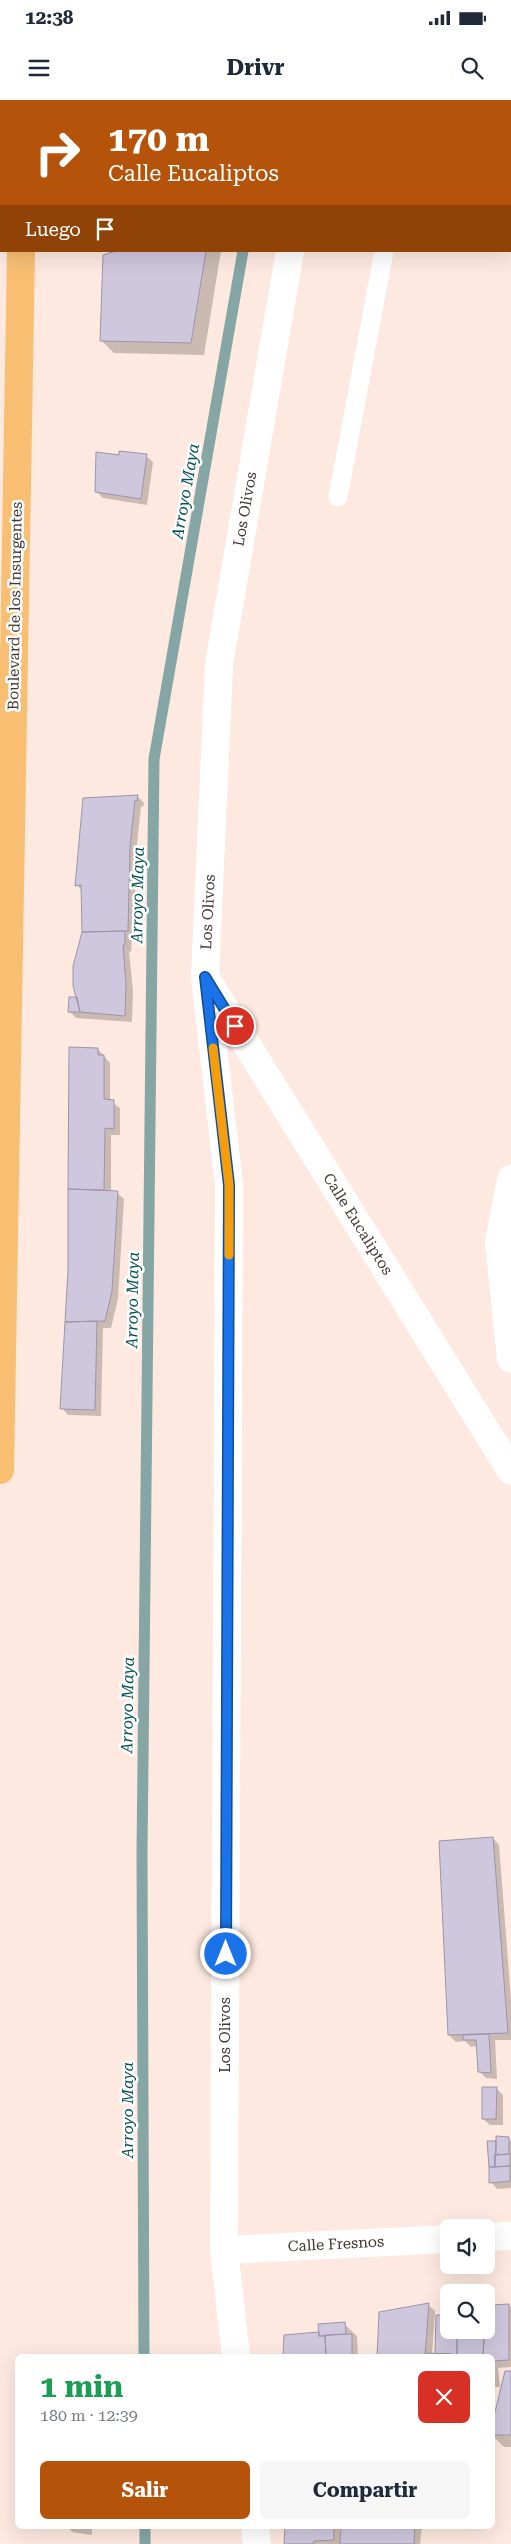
<!DOCTYPE html>
<html lang="es">
<meta charset="utf-8">
<style>
:root{--surface:#fff;--page:#f6f6f7;--text:#1f2937;--muted:#747a83;--accent:#b45309}
body{margin:0;font-family:"Roboto Serif",serif;background:var(--page);color:var(--text);height:100vh;display:flex;flex-direction:column;font-size:19px;white-space:nowrap}
*{box-sizing:border-box;margin:0}
p{font-size:16px;color:var(--muted)}
.icon{flex:none;width:28px;height:28px;fill:none;stroke:currentColor;stroke-width:2;stroke-linecap:round;stroke-linejoin:round}
.map{position:relative;flex:1;overflow:hidden}
.side{position:absolute;left:15px;top:2254px;width:480px;height:175px;display:flex;flex-direction:column;background:var(--surface);border-radius:8px;box-shadow:0 5px 20px #0002}
.side>*{flex:none}
.top-card{position:absolute;left:0px;top:0px;width:511px;height:152px;box-shadow:0 5px 20px #0002;background:#b45309;color:#fff;overflow:hidden}
.controls{position:absolute;left:440px;top:2119px;display:grid;gap:10px}
.controls a{display:grid;place-items:center;width:55px;height:55px;border-radius:8px;background:var(--surface);box-shadow:0 5px 20px #0002;font-size:25px}
.pin{position:absolute;display:grid;place-items:center;width:42px;height:42px;color:#fff;margin:-21px;border:2px solid #fff;border-radius:50%;box-shadow:0 1px 5px #0007}
.me{position:absolute;width:55px;margin:-28px;rotate:0deg;stroke-linejoin:round;filter:drop-shadow(0 0 4px #0008)}
.turn{display:flex;align-items:center;gap:18px;height:105px;padding:0 25px;font-size:22px}
.turn .icon{width:65px;height:65px;stroke-width:2.5}
.turn b{display:block;font-size:35px;line-height:42px}
.then{display:flex;align-items:center;height:48px;padding:0 25px;background:#0003;gap:10px;font-size:19px}
.round{display:grid;place-items:center;flex:none;width:52px;height:52px;border-radius:8px;background:var(--page)}
.headline{display:flex;align-items:center;justify-content:space-between;height:85px;padding:0 25px}
h1{font-size:30px;font-weight:700;line-height:38px;color:#1e9e55}
.primary-button{display:flex;gap:10px;margin-top:auto;padding:10px 25px}
.primary-button a{flex:1;height:58px;border-radius:8px;background:var(--accent);color:#fff;font-size:20px;font-weight:700;line-height:58px;text-align:center}
.primary-button a+a{background:var(--page);color:var(--text)}
.status{display:flex;justify-content:space-between;align-items:center;height:35px;padding:0 25px;background:var(--surface);direction:ltr}
.status svg{height:14px;fill:currentColor}
header{display:flex;justify-content:space-between;align-items:center;height:65px;padding:0 25px;background:var(--surface);font-size:22px;font-weight:700}
.map>svg:first-child{display:block}
</style>
<div class="status"><b>12:38</b><svg viewBox="0 0 49 12"><path d="M0 12V9h3v3zM5 12V6h3v6zM10 12V3h3v9zM15 12V0h3v12zM26 1h20v11H26zM47 4h2v5h-2z"/></svg></div>
<header><svg class="icon" aria-label="menu" viewBox="0 0 24 24"><path d="M4 6h16M4 12h16M4 18h16"/></svg>Drivr<svg class="icon" aria-label="search" viewBox="0 0 24 24"><circle cx="10" cy="10" r="6"/><path d="M15 15l6 6"/></svg></header>
<div class="map">
<svg width="511" height="2444" viewBox="0 0 511 2444">
<rect width="100%" height="100%" fill="#fde9df"/>
<!-- shadow -->
<path fill="#0003" d="M172,0H218L219,1H172Z
M120,151H221L204,255L114,253L101,240Z
M97,353L146,356L153,362L147,405L103,398L96,391Z
M137,696L144,703L143,707L141,706L136,754L134,837H132L131,852L129,851L133,891L132,922L76,918L69,911L79,899L83,832L82,791L77,785Z
M70,948L98,949L110,963V1001L120,1008V1035H111V1092L117,1093L124,1099L118,1199L111,1228H103L101,1316L68,1315L62,1308L70,1170Z
M493,1738L499,1745L511,1899V1940H495L497,1979L486,1978L479,1971L477,1946L471,1947L465,1941L456,1942L449,1935Z
M496,1988L503,1995V2025H490L483,2019Z
M508,2038L511,2041V2088L497,2089L491,2082L488,2042L497,2043Z
M428,2205L435,2211L432,2255H436L449,2230H486V2206L509,2205L511,2207V2267L498,2268L500,2287H492V2256H364L378,2255Z
M344,2224L357,2236L358,2256H285L320,2233Z
M511,2272V2347H504L492,2335V2329Z
M67,2426H92V2435L72,2432Z
M286,2426H340V2441L343,2426H422L420,2444H285Z"/>
<g fill="none" stroke-linecap="round" stroke-linejoin="round">
<!-- stream -->
<path stroke="#85a6a5" stroke-width="11" d="M269,1L270,0
M144,2256L142,1753L154,659L243,151
M145,2426V2444"/>
</g>
<!-- building -->
<path fill="#cfc7dd" stroke="#9c95aa" d="M116,151H206L191,243L100,241L103,155Z
M119,351L147,354L141,399L95,392L96,352L119,355Z
M138,695L137,701L135,700L130,746L128,831L82,832L81,785L75,786L83,698Z
M125,831V845H123L126,884L125,916L80,912L73,886V866L82,832Z
M69,897H77L80,912H68Z
M69,947L98,948V955H104V999L114,1000V1029L105,1028L104,1090L68,1089Z
M68,1089L118,1091L112,1191L105,1221L65,1222L68,1170Z
M97,1221L95,1310L60,1309L65,1222Z
M493,1737L508,1933L448,1935L439,1741Z
M489,1934L491,1973L478,1972L476,1940H463V1935Z
M482,1987H497L496,2019H482Z
M496,2036L509,2037V2054L496,2055Z
M487,2041H496L495,2067H489Z
M510,2054V2066L495,2067L494,2055Z
M510,2066V2081L489,2083V2067Z
M429,2203L425,2256H377L379,2212Z
M509,2204V2260L492,2261V2256L483,2255L486,2214H490V2205Z
M436,2215H449V2230H457V2256H452V2254H435Z
M345,2222L346,2234L319,2236L318,2224Z
M457,2230H484L483,2255L457,2256Z
M319,2232V2236H325L326,2256H283L284,2235Z
M352,2234V2256H326L325,2235Z
M426,2253L452,2254V2256H425Z
M505,2271H511V2335H492V2324Z
M285,2426H334V2440L314,2441L313,2444H284Z
M341,2426H415L414,2444H340Z"/>
<g fill="none" stroke-linecap="round" stroke-linejoin="round">
<!-- lane -->
<path stroke="#fff" stroke-width="19" d="M338,397L384,151"/>
<!-- street -->
<path stroke="#fff" stroke-width="28" d="M386,1V0
M510,84H511
M205,877L511,1371
M511,1079L499,1142L511,1259
M486,2137L511,2136
M224,2150L449,2139"/>
<!-- secondary -->
<path stroke="#fff" stroke-width="28" d="M316,1V0
M236,2256L224,2150L229,1085L205,877L219,564L290,151
M255,2426L257,2444"/>
<!-- highway -->
<path stroke="#f8bf73" stroke-width="28" d="M22,0L23,1
M0,1370L21,151"/>
</g>
<g fill="none" stroke-linecap="round" stroke-linejoin="round">
<defs>
<path id="route" d="M226,1854L229,1085L205,877L235,926"/>
</defs>
<!-- route casing -->
<use href="#route" stroke="#114b97" stroke-width="12"/>
<!-- route -->
<use href="#route" stroke="#1a73e8" stroke-width="9"/>
<!-- slow -->
<path stroke="#f59e0b" stroke-width="9" d="M213,948L229,1085V1155"/>
</g>
<g text-anchor="middle" stroke-width="5" stroke-linejoin="round" paint-order="stroke">
<!-- street labels -->
<g font-size="15" fill="#413733" stroke="#fff">
<text transform="translate(245 409) rotate(-80)" y="5">Los Olivos</text>
<text transform="translate(15 506) rotate(-89)" y="5">Boulevard de los Insurgentes</text>
<text transform="translate(208 812) rotate(-87)" y="5">Los Olivos</text>
<text transform="translate(358 1124) rotate(58)" y="5">Calle Eucaliptos</text>
<text transform="translate(225 1935) rotate(-90)" y="5">Los Olivos</text>
<text transform="translate(336 2144) rotate(-3)" y="5">Calle Fresnos</text>
</g>
<!-- water labels -->
<g font-size="16" font-style="italic" fill="#025152" stroke="#fff">
<text transform="translate(185 391) rotate(-80)" y="6">Arroyo Maya</text>
<text transform="translate(137 795) rotate(-89)" y="6">Arroyo Maya</text>
<text transform="translate(132 1200) rotate(-89)" y="6">Arroyo Maya</text>
<text transform="translate(127 1605) rotate(-89)" y="6">Arroyo Maya</text>
<text transform="translate(127 2010) rotate(-90)" y="6">Arroyo Maya</text>
</g>
</g>
</svg>
<div class="controls">
<a><svg class="icon" aria-label="sound" viewBox="0 0 24 24"><path d="M4 9h4l5-4v14l-5-4H4zM17 9q2 3 0 6"/></svg></a>
<a><svg class="icon" aria-label="search" viewBox="0 0 24 24"><circle cx="10" cy="10" r="6"/><path d="M15 15l6 6"/></svg></a>
</div>
<div class="pin" style="left:235px;top:926px;background:#d93025"><svg class="icon" aria-label="arrive" viewBox="0 0 24 24"><path d="M6 21V4h12l-3 4 3 4H6"/></svg></div>
<svg class="me" style="left:226px;top:1854px" viewBox="-20 -20 40 40"><circle r="17" fill="#1a73e8" stroke="#fff" stroke-width="3"/><path d="M0-11L8 9 0 5-8 9z" fill="#fff"/></svg>
<div class="top-card">
<div class="turn"><svg class="icon" aria-label="right" viewBox="0 0 24 24"><path d="M7 20v-9h11M14 6l5 5-5 5"/></svg><div><b>170 m</b>Calle Eucaliptos</div></div>
<div class="then">Luego<svg class="icon" aria-label="arrive" viewBox="0 0 24 24"><path d="M6 21V4h12l-3 4 3 4H6"/></svg></div>
</div>
<section class="side">
<div class="headline"><div><h1>1 min</h1><p>180 m · 12:39</p></div><a class="round" style="background:#d93025;color:#fff"><svg class="icon" aria-label="close" viewBox="0 0 24 24"><path d="M6 6l12 12M18 6L6 18"/></svg></a></div>
<div class="primary-button"><a>Salir</a><a>Compartir</a></div>
</section>
</div>
